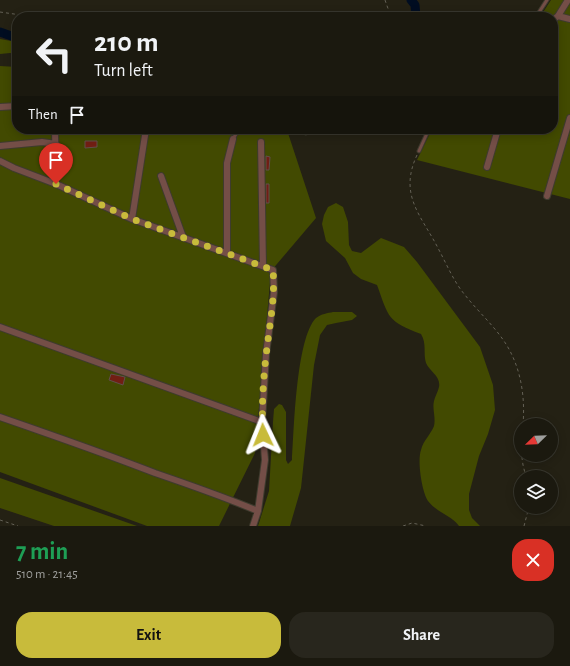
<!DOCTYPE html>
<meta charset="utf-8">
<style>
:root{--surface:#1b190f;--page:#28261d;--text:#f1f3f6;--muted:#a0a09e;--line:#39382f;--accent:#c8bb3b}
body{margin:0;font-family:"Alegreya Sans",sans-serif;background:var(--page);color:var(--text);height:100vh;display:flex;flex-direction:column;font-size:15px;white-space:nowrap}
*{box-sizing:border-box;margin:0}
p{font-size:13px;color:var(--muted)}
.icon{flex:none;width:22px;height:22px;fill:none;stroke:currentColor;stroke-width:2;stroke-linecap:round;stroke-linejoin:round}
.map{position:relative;height:526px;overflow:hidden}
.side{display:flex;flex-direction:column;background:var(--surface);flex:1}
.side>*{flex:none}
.banner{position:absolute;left:12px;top:12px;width:546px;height:122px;border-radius:16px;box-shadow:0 2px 10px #0003,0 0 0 1px var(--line);background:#1b190f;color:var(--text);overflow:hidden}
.needle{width:26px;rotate:247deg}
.buttons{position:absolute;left:514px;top:418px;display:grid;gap:8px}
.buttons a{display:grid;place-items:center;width:44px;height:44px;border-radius:50%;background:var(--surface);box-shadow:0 2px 10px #0003,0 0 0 1px var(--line);font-size:20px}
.pin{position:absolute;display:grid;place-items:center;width:34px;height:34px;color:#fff;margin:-41px -17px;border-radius:50% 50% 50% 0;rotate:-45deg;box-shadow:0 0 4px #0007}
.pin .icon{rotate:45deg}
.me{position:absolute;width:44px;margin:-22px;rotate:358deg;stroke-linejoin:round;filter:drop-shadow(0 0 3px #0008)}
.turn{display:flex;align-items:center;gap:14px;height:84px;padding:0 16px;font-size:18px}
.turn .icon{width:52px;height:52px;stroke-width:2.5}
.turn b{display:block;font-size:28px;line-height:34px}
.then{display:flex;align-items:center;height:38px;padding:0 16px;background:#0003;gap:8px;font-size:15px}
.round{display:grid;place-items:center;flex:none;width:42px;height:42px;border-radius:16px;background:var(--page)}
.summary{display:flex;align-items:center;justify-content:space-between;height:68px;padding:0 16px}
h1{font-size:24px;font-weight:700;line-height:30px;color:#1e9e55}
.button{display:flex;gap:8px;margin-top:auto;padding:8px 16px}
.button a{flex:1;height:46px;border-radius:16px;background:var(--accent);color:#111;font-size:16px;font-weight:700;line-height:46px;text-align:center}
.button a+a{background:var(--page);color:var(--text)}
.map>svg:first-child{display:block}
</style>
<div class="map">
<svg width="570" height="526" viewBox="0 0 570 526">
<rect width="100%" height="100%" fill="#242114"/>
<!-- green -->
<path fill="#424a01" d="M551,0H570V199L417,160L432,129H553V17H540Z
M0,39L17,42V54L10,53L0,54Z
M0,66L17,67V129L287,130L316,218L271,271L255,453L219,526H147L0,472Z
M336,203L343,207L348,222L349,245L352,251L361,253L381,238L404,247L417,262L480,347L493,385L495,410L488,434L479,456L469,494V510L472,518L480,526H459C451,515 436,512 428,501C422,492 417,461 421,450C423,441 431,434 434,426C436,417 432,409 434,401C435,396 438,392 439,387C441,376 430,372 426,363C423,353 427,344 421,334C387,321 389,318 377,285L361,279L353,273L345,258L326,241L322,224L324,215L328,207Z
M333,312H352L357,316L352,320L336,323L327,325L320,335L314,365L301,488L290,526H258L269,491L273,422L274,409L279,404L282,405L286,412V460L288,464L292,460C294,431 296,338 316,318C321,314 328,313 333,312Z
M0,478L137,526H54L0,508Z"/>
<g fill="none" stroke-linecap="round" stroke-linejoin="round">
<!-- river -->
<path stroke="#000d21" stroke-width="9" d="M411,0L415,5L416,17
M0,32L17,38"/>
</g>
<!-- building -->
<path fill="#711e13" stroke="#604f4c" d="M85,141H97V147L85,148Z
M266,156L270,157L269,170H266Z
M266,184H269V203H266Z
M111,374L125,377L123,385L109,380Z"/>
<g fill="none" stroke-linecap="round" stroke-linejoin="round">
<defs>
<path id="service" d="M536,17L547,0
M299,129L306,133L317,129
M233,139L239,129
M419,151L429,129"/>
<path id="minor" d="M558,16L570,19
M553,20L558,16L568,0
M0,107L17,106
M55,129L56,184
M261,142L263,266
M0,146L42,142L56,144
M0,161L14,168L56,184L132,219L273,270L274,292L266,354L262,422L265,460L258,511L253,526
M487,167L498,129
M161,176L183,237
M547,196L570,118
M132,219L146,129
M227,253V163L233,139
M0,327L262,422
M0,417C52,435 104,453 155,473C190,485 224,497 258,511"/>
</defs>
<!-- service casing -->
<use href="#service" stroke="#3e3b2e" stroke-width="5"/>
<!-- minor casing -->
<use href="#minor" stroke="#3e3b2e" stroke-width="8"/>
<!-- path -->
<path stroke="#646156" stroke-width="1" stroke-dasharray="3 3" stroke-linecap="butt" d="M385,0L391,17
M0,12L35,17
M417,155C398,196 422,216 439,250C447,265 454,282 465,295C480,314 499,330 510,351C522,374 525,400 523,425
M521,451L523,465L526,477
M0,520L18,526
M403,526L412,523L426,526
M524,526L529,507"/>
<!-- service -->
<use href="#service" stroke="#744e47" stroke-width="3"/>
<!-- minor -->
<use href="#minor" stroke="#744e47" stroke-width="6"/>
</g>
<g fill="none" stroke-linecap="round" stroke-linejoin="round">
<!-- route -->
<path stroke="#c8bb3b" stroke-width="7" stroke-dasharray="0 12.6" d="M56,184L132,219L273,270C275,294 271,317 268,340C264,370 261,404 263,435"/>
</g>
</svg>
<div class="buttons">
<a><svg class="needle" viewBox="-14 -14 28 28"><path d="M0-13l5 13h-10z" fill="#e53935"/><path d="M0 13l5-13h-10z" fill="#a0a09e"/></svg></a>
<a><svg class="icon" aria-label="layers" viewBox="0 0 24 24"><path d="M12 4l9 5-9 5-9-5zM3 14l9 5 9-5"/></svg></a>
</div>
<div class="pin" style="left:56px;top:184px;background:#d93025"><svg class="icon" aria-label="arrive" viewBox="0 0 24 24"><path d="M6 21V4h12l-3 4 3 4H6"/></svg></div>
<svg class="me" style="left:263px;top:435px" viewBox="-20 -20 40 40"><path d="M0-17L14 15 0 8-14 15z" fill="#c8bb3b" stroke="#fff" stroke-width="4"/></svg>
<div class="banner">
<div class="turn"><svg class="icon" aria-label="left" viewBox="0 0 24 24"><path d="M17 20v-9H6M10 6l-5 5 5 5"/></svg><div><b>210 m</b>Turn left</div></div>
<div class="then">Then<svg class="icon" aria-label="arrive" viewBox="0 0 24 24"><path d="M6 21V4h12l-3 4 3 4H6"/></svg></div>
</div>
</div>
<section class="side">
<div class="summary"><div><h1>7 min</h1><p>510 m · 21:45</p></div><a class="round" style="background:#d93025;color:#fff"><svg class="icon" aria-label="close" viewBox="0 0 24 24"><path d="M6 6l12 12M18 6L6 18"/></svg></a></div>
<div class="button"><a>Exit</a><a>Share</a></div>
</section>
